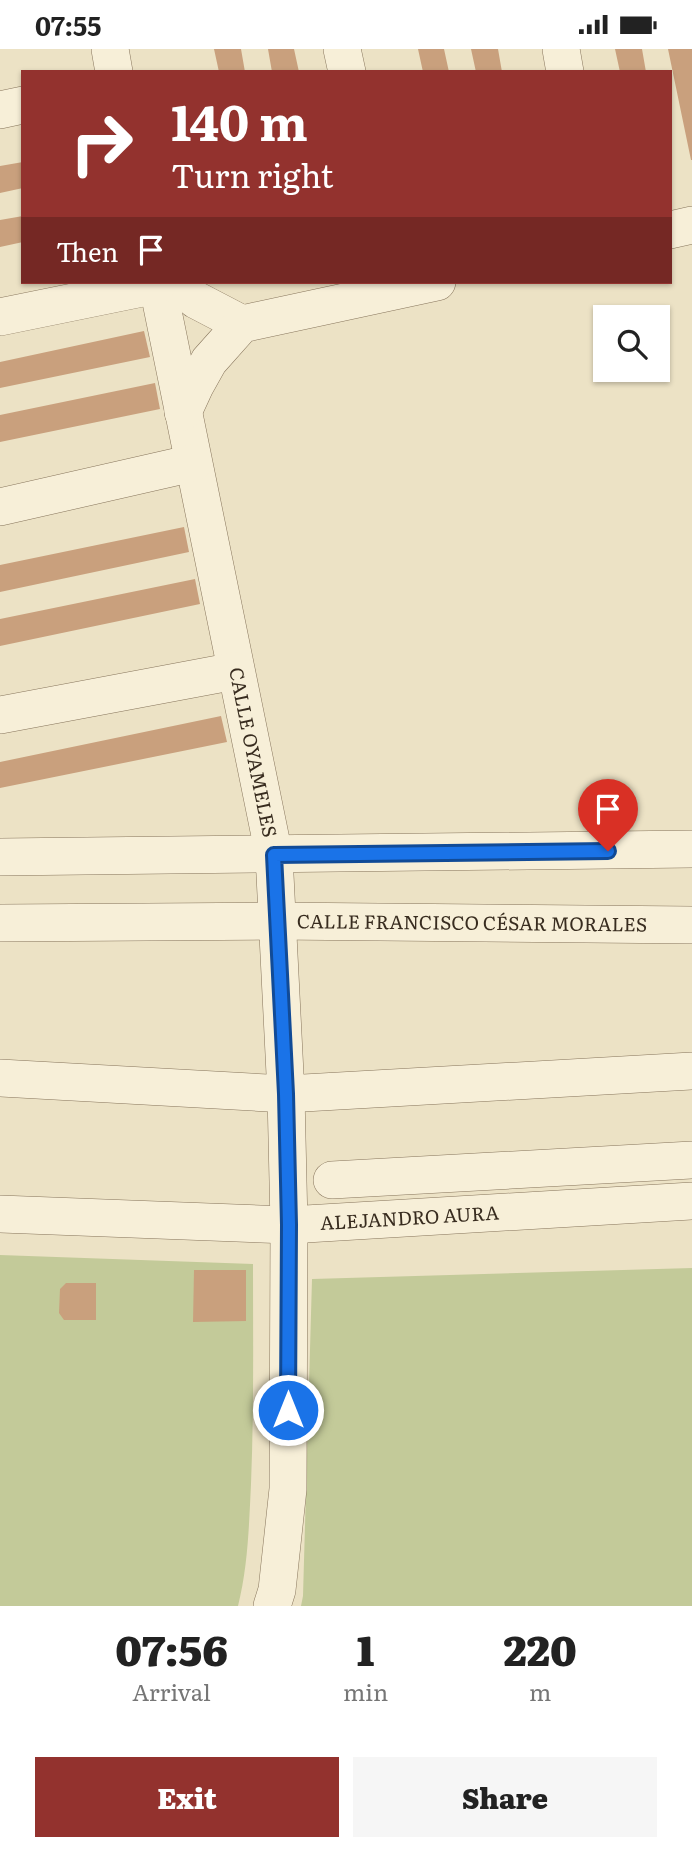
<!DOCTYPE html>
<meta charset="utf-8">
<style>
:root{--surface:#fff;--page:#f6f6f6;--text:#222;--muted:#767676;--accent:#93322e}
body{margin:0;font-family:Literata,serif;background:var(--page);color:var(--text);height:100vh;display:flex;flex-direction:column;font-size:26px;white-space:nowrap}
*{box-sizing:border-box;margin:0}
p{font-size:23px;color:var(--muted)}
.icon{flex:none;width:38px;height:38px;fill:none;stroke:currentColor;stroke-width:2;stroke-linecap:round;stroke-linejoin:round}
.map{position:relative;height:1557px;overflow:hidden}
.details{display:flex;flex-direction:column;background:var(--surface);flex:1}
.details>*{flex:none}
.banner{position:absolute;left:21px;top:21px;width:651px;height:214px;border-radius:0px;box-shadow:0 2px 5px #0004;background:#93322e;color:#fff;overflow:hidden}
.buttons{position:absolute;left:593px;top:256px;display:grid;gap:14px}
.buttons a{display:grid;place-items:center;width:77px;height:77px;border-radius:0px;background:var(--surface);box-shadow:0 2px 5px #0004;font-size:35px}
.pin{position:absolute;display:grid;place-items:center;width:60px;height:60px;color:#fff;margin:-72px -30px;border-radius:50% 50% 50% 0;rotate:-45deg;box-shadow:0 0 7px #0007}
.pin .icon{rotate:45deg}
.me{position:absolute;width:77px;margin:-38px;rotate:0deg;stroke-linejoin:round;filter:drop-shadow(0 0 5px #0008)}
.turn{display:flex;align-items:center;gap:24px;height:147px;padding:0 35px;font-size:32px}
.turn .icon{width:91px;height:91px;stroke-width:2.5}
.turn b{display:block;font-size:49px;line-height:60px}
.then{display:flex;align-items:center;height:66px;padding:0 35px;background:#0003;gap:14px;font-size:26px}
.eta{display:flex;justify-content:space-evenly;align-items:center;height:119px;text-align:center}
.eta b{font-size:42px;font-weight:800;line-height:49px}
.action{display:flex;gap:14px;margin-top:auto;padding:14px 35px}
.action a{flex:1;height:80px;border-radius:0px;background:var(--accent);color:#fff;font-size:28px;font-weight:800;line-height:80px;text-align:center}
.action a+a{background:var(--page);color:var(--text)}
.status{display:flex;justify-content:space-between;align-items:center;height:49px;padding:0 35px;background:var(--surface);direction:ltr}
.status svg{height:19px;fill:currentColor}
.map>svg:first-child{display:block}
</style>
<div class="status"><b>07:55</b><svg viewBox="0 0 49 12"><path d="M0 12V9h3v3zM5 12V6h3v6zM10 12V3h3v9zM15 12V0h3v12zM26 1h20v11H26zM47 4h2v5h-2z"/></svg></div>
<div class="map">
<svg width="692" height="1557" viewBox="0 0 692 1557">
<rect width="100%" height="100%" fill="#ece2c5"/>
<!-- green -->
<path fill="#c3ca99" d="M0,1206L253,1215C253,1289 254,1362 251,1435C249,1476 248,1517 238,1557H0Z
M692,1219V1557H301L303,1547L312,1230Z"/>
<!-- building -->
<path fill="#c9a07d" d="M214,0H241L245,23H219Z
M268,0H294L299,23H272Z
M418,0H444L449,23H423Z
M471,0H498L502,23H476Z
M615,0H642L646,23H620Z
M668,0H692V111H691Z
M23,113V139L0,144V117Z
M23,167V193L0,198V171Z
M144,282L150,308L0,339V313Z
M155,334L160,360L0,393V366Z
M184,478L189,503L0,543V516Z
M195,530L200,555L0,597V570Z
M221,667L227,693L0,739V713Z
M194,1221H246V1272L193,1273Z
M66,1234H96V1271H64L59,1264L60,1240Z"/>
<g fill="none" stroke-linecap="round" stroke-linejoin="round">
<defs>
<g id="minor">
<path d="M110,0L114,23"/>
<path d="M342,0L347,23"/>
<path d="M561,0L565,23"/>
<path d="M0,61L23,56"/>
<path d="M670,181L692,176"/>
<path id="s1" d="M157,233L274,806L286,1045L289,1176L288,1440L277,1541L272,1557"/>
<path d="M174,233L196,251L242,275"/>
<path d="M0,268L157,236"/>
<path d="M183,363L195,337L209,312L242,275L437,233"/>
<path d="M0,458L193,414"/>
<path d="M0,666L235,622"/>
<path d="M0,808L692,800"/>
<path id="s2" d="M0,874L276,872L692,876"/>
<path d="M0,1029L286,1045L692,1022"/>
<path d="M332,1131L692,1111"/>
<path id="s3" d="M0,1165L289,1176L692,1152"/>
</g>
</defs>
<!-- minor casing -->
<use href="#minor" stroke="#87755c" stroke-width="38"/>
<!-- minor -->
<use href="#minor" stroke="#f7efd8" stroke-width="37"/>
</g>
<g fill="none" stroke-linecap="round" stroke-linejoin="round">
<defs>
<path id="route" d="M288,1361L289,1176L286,1045L274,806L608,802"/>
</defs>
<!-- route casing -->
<use href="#route" stroke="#114b97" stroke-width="18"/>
<!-- route -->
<use href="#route" stroke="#1a73e8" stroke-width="12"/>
</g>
<g text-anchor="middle" stroke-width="5" stroke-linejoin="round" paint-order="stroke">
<!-- street labels -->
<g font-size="19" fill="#382c1f" stroke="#f4ecd5">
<text dy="7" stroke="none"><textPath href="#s1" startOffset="480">CALLE OYAMELES</textPath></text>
<text dy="7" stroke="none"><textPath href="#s2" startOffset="472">CALLE FRANCISCO CÉSAR MORALES</textPath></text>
<text dy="7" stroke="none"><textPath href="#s3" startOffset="410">ALEJANDRO AURA</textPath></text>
</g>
</g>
</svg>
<div class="buttons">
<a><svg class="icon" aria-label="search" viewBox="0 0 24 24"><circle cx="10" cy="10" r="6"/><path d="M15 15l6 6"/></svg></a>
</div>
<div class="pin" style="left:608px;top:802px;background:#d93025"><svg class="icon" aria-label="arrive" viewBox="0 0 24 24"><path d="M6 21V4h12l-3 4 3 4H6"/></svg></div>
<svg class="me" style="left:288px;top:1361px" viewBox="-20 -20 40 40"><circle r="17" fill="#1a73e8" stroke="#fff" stroke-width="3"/><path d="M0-11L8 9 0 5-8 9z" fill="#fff"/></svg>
<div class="banner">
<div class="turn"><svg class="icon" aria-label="right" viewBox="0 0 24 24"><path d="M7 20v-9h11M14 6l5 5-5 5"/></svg><div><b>140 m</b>Turn right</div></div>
<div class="then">Then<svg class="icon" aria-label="arrive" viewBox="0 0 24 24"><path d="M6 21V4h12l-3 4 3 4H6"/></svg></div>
</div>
</div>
<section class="details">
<div class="eta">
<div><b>07:56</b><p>Arrival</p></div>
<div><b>1</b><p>min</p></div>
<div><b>220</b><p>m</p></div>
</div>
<div class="action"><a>Exit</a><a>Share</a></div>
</section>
